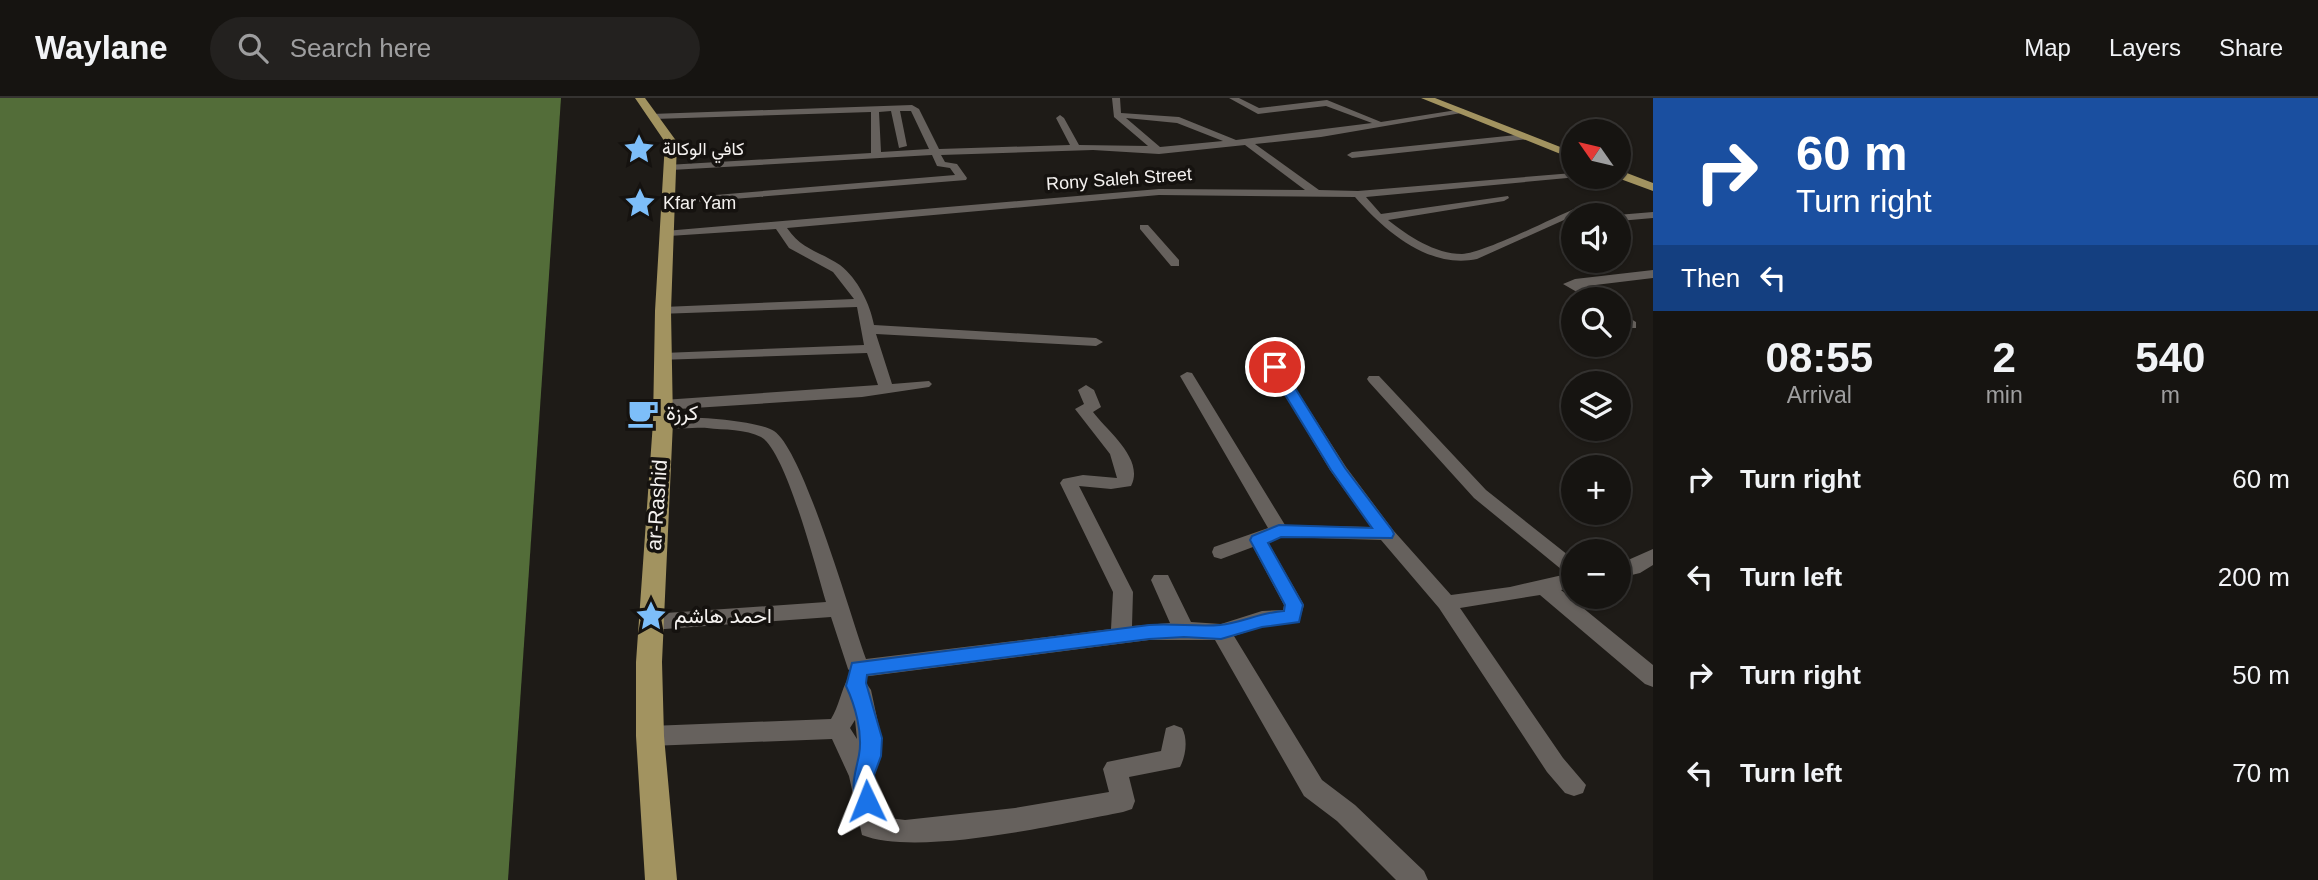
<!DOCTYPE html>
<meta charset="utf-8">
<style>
:root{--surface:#161411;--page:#23211f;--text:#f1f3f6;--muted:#9e9e9f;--line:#353331}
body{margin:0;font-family:Helvetica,Vazirmatn,sans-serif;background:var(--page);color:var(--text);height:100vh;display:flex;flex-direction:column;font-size:26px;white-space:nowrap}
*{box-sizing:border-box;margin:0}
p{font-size:23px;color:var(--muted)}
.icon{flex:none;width:38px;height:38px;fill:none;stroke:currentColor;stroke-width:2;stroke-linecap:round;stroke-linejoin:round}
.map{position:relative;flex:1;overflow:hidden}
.sheet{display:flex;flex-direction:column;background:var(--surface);width:665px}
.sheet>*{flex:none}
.hud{background:#1a4fa0;color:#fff;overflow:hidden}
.needle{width:46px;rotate:304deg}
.tools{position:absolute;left:1561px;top:21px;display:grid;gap:14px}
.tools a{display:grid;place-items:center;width:70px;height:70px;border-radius:50%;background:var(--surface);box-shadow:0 2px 5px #0004,0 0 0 2px var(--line);font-size:35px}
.pin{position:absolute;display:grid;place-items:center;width:60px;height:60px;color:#fff;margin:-30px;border:4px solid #fff;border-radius:50%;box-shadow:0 2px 7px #0007}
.me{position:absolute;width:77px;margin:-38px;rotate:358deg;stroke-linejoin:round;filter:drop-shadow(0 0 5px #0008)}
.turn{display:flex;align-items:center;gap:24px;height:147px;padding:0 28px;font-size:32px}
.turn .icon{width:91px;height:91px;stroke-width:2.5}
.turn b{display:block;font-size:49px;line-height:60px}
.then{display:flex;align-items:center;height:66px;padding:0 28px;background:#0003;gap:14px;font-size:26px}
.eta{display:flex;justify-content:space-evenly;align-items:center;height:119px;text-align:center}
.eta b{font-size:42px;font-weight:700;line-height:49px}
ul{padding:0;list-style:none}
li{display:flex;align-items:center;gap:21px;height:98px;padding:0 28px}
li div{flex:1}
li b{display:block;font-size:26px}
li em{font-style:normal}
header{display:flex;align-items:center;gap:42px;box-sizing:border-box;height:98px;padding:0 35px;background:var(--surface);border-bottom:2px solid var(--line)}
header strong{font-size:33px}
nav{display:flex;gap:38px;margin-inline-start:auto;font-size:24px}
.search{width:490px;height:63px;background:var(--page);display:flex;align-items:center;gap:18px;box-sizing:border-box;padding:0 24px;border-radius:38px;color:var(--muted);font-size:26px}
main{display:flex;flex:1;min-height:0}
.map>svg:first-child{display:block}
</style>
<header>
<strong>Waylane</strong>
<div class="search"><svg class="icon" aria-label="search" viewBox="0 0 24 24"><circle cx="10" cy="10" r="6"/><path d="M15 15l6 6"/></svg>Search here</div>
<nav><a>Map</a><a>Layers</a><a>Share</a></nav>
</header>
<main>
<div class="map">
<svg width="1653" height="782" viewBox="0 0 1653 782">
<rect width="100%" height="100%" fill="#1e1b17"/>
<!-- water -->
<path fill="#536d39" d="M0,0H561L508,782H0Z"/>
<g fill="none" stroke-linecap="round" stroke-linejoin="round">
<!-- minor -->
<path fill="#66615d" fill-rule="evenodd" d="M1112,0H1120L1121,15L1179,19L1236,42L1372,25L1326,8L1258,16L1229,0H1239L1259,10L1327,2L1381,24L1463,11L1467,14L1321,39L1255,46L1319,92L1358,93L1573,75V79H1578L1366,99L1381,116L1508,98L1509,100L1504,103L1388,122C1408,138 1435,156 1462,156C1483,155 1551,121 1574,111L1584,113L1477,161C1428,171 1385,133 1355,99L1159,97L787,130C802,152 819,153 840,167C858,181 870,206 874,227L1096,240L1103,244L1096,248L876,236L892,286L929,283L932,286L929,289L862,299L663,312L655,307L663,302L878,287L867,255L658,262L656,259L663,255L864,247L857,209L658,216L656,213L663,209L854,201L833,174L789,150L776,131L669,138L663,135L665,133L1159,91L1305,92L1245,47L1159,56L1093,52L941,57L945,64L957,66L967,80L966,82L671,106L667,105V101L955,77L950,70L937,68L932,57L671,72L666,69L667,67L871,55V14L654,21L651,16L912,7L919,11L939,51L1070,47L1056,20L1060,17L1064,20L1079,47L1148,48L1114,19ZM891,13L899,50L907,48L900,13H911L929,51L881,54L879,14ZM1126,20L1177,25L1223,43L1160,49Z
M1526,36L1531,39L1529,41L1352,60L1347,57L1352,54Z
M1653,114V120L1619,123L1617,117Z
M1140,127H1148L1179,162V168H1171L1140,131Z
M1653,172V180L1587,188L1603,201H1589L1563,186L1575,181Z
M1619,214L1636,224V230H1626L1619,224Z
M1275,265L1280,266L1346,369L1393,432L1451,497L1510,489L1567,476L1474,400L1369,284L1367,281L1369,278H1379L1486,392L1573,461V489L1561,492L1653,567V589L1645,586L1540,497L1460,510L1563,660L1586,687L1583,695L1574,698L1565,695L1547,674L1439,510L1381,442L1280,439L1268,444L1304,507L1299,524L1262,529L1234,538L1322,682L1355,707L1424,773L1428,782H1396L1337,723L1304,698L1215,542H1149L862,579L871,592L880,634V655L874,680L882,719L905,722L1015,710L1109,694L1103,671L1107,664L1161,653L1166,630L1174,627L1182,630C1188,641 1186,658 1180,669L1129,679L1135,703L1132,711L1123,714C1060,726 918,759 862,737L849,678L832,641L650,648L642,645L638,638L642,631L650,628L831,621C839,608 841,593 848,580L854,578L848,571L831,519L651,532L644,530L641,524L644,518L651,516L826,504C817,474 786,353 761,339C746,331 724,332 707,330C693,329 665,334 655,324L657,321C678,316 757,322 774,333C804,353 851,520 866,561L1111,531L1113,494L1060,385L1063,381L1083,377L1117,380L1110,356L1075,311L1084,306L1078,292L1086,287L1094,292L1101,309L1093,314C1107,333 1145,361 1131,388L1111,391L1079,388L1133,494L1132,528L1170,525L1151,482L1154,477H1168L1191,524L1221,526L1262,513L1283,512L1284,507L1253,449L1221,461L1214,459L1212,454L1214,449L1268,430L1180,278L1187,274L1192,275L1285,427L1371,429L1330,372L1268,269ZM855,622L857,641L850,630Z
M1653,451V467L1640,475L1619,480V466Z"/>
<!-- major -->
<path fill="#a29360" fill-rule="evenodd" d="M635,0H645L677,44L671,213L673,324L662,564L664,638L677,782H645L636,638V564L653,324L655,213L665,44Z
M1421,0H1435L1573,54V61Z
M1619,72L1653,85V93L1615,79H1619Z"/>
</g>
<!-- route -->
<path fill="#1a73e8" stroke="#114b97" stroke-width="2" d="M1275,265L1280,266L1345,370L1392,432L1394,436L1392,440L1281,439L1268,445L1303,507L1299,524L1262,529L1221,541L1184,539L1149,541L867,577L866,585L882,640L881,658L874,677L878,703L875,710L867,713L859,710C849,688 855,678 859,657C863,635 855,607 846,588L852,565L1149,527C1172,525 1198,529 1220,527C1241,525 1262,514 1284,513L1285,507L1250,442L1252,438L1279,427L1372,430L1331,372L1268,269Z"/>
<!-- icons -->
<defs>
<symbol id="sight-bare" viewBox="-9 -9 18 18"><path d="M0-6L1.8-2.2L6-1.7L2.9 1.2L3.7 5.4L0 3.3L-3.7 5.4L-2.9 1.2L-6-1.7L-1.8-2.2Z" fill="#7dbef9" stroke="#15120f" stroke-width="2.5" paint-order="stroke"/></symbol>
<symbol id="cafe-bare" viewBox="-9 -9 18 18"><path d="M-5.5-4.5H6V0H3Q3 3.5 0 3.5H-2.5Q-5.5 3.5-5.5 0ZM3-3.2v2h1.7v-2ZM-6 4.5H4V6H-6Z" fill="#7dbef9" stroke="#15120f" stroke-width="2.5" paint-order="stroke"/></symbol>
</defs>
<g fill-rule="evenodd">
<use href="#sight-bare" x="617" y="29" width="44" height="44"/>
<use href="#sight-bare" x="618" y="83" width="44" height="44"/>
<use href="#cafe-bare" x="621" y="293" width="44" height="44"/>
<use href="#sight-bare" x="629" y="496" width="44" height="44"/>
</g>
<g text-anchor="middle" stroke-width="7" stroke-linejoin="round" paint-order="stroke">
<!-- far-poi labels -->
<g font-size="18" fill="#f4f1ef" stroke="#15120f" text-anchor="start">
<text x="662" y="57">كافي الوكالة</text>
<text x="663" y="111">Kfar Yam</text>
</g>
<!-- far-street labels -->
<g font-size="18" fill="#f4f1ef" stroke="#15120f">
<text transform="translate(1119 81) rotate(-4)" y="6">Rony Saleh Street</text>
</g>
<!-- poi labels -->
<g font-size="21" fill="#f4f1ef" stroke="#15120f" text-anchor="start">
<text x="666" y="322">كرزة</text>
<text x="674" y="525">احمد هاشم</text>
</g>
<!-- street labels -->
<g font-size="21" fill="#f4f1ef" stroke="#15120f">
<text transform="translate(657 407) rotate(-86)" y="7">ar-Rashid</text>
</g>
</g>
</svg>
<div class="tools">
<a><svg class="needle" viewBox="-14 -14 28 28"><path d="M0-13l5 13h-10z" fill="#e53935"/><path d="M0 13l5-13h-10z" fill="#9e9e9f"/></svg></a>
<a><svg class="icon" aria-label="sound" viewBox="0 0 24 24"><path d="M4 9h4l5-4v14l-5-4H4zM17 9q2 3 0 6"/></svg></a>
<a><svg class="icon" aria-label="search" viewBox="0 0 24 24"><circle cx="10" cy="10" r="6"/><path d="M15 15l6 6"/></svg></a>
<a><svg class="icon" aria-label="layers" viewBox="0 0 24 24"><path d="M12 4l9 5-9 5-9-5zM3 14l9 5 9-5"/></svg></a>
<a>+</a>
<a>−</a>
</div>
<div class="pin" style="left:1275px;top:269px;background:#d93025"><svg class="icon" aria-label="arrive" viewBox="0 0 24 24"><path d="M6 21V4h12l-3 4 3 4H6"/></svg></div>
<svg class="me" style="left:867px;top:703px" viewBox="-20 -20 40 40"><path d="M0-17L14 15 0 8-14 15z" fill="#1a73e8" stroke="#fff" stroke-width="4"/></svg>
</div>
<section class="sheet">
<div class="hud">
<div class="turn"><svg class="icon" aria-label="right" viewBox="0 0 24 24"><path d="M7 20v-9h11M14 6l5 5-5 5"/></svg><div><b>60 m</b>Turn right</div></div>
<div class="then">Then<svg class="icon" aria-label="left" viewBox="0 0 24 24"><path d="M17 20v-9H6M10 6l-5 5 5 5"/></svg></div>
</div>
<div class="eta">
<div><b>08:55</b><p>Arrival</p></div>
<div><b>2</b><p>min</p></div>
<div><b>540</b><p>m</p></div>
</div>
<ul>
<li><svg class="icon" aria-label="right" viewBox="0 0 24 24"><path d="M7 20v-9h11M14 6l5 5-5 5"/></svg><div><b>Turn right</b></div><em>60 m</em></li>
<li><svg class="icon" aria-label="left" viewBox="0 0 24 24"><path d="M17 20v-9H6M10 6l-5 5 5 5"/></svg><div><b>Turn left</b></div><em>200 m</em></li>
<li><svg class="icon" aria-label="right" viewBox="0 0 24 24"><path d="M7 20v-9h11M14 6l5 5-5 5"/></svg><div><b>Turn right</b></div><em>50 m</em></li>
<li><svg class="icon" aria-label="left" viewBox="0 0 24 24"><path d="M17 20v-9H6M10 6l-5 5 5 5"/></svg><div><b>Turn left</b></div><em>70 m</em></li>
</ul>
</section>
</main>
